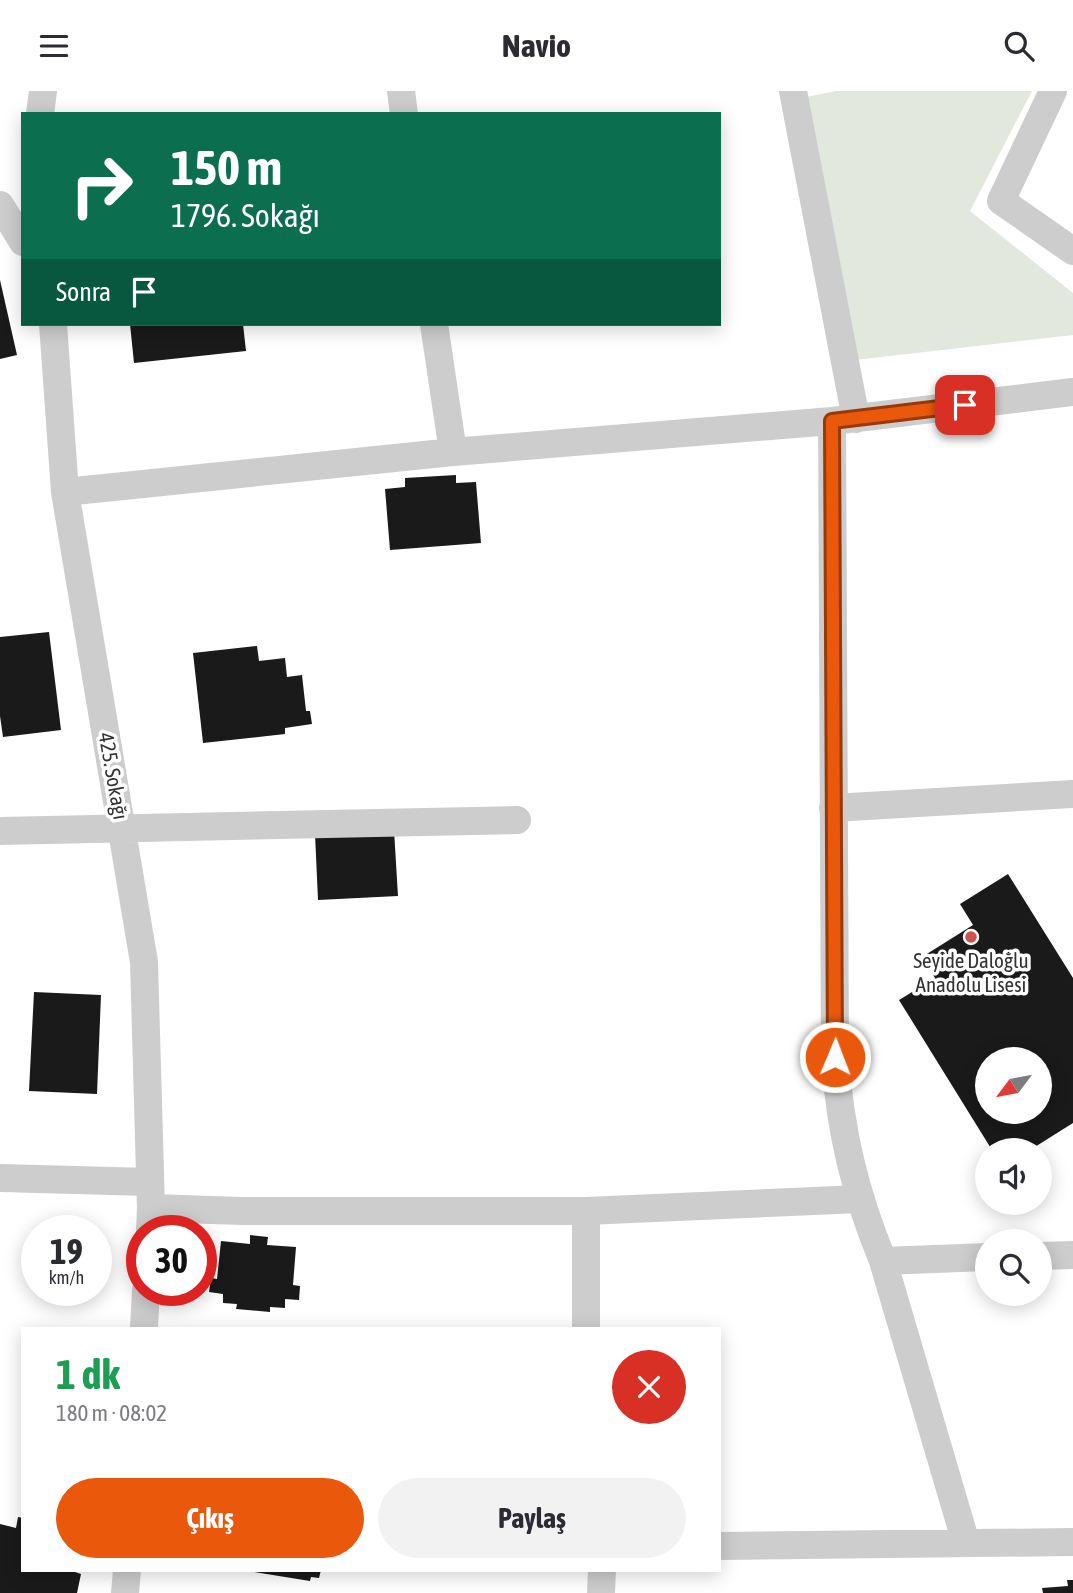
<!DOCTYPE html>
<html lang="tr">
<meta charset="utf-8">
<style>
:root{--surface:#fff;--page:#f2f2f3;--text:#2b2b33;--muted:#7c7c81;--accent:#ea580c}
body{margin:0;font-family:"Asap Condensed",sans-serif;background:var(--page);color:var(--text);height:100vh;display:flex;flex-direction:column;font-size:26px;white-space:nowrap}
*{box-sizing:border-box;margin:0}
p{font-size:23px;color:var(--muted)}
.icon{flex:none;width:38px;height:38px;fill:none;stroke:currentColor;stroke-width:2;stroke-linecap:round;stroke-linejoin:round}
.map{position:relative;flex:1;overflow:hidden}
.panel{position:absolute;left:21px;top:1236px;width:700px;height:245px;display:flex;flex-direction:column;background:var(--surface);border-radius:0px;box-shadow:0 4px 18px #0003}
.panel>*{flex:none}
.banner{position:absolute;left:21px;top:21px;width:700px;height:214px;border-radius:0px;box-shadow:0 4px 18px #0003;background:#0b6e4f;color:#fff;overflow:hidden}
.needle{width:46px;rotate:238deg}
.buttons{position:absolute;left:975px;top:956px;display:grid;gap:14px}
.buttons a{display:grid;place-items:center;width:77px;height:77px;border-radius:50%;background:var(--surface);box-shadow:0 4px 18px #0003;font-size:35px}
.speed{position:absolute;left:21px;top:1124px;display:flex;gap:14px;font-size:35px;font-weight:700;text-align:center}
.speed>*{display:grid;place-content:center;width:91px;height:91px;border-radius:50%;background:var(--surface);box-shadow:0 4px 18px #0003;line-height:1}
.speed small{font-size:18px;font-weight:400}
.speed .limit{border:10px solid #d22;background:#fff;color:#111}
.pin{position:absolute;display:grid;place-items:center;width:60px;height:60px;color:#fff;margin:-30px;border-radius:14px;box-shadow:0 4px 10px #0006}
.me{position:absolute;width:77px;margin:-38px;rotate:1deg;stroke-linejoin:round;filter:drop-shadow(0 0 5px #0008)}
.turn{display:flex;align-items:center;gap:24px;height:147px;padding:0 35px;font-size:32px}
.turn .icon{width:91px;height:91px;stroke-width:2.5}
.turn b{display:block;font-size:49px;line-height:60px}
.then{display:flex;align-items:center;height:66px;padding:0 35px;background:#0003;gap:14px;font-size:26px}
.round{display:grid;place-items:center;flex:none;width:74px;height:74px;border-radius:37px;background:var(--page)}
.summary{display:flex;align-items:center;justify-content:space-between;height:119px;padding:0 35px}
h1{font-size:42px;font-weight:700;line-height:52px;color:#1e9e55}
.action{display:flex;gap:14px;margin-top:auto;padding:14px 35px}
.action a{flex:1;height:80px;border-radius:42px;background:var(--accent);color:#fff;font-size:28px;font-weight:700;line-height:80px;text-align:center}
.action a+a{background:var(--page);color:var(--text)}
header{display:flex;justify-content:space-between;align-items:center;height:91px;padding:0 35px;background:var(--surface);font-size:32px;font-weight:700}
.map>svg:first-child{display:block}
</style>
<header><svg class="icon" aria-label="menu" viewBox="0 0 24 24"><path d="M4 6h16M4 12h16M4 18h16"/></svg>Navio<svg class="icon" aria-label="search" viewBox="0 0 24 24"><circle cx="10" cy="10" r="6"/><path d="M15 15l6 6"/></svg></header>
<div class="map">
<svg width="1073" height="1502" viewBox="0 0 1073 1502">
<rect width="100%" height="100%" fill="#fff"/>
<!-- green -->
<path fill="#e2e8dd" d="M836,0H1032L970,120L1073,202V244L855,269L796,8Z"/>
<!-- building -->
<path fill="#1a1a1a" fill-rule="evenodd" d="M0,189L17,264L0,268Z
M130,233H243L246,260L134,272Z
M456,384V392L476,391L481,452L390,459L385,398L405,396V387Z
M49,541L61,639L3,646L0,625V546Z
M257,555L259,570L285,567L287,586L302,584L306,620H310L312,633L285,637V643L203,652L193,562Z
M394,739L398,805L318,809L315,743Z
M1008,783L1073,887V1032L1030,1059H1021L1020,1056L1015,1059H992L899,909L935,887L922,866L973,834L960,813ZM987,968H1040V1020H987Z
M34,901L101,904L97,1003L29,1000Z
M250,1144L268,1146L267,1154L296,1156L293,1194L300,1195L299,1209L285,1208V1217L270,1216V1221L236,1218L237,1213L223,1212V1203L209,1201L211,1187L217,1188L221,1150L250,1153Z
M18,1426L23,1427V1479H69L81,1483L77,1502H0V1433L16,1437Z
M242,1479H321L319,1487L311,1486L310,1490Z
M1067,1489H1073V1502H1043L1042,1497L1068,1495Z"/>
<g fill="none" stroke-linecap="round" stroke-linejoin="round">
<!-- street -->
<path stroke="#cdcdcd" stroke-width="28" d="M401,0L404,23
M793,0L856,328
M1053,0L1001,110L1073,160
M40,23L43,0
M0,114L23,151
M53,233L65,401L144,871L151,1117L150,1139
M434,233L453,361
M832,330L835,966C840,1040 855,1102 883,1170L966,1452
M65,401L453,361L832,330L1073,301
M833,717L1073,703
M0,740L517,729
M0,1087L150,1091
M151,1117L242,1120H586L860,1108
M586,1120V1237
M1040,1165L1073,1164
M883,1170L987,1166
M144,1237L146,1199
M719,1455L1073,1451
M125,1502L127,1479
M601,1502L602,1479"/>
</g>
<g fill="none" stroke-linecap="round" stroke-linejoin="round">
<defs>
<path id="route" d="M835,966L832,330L965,314"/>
</defs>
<!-- route casing -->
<use href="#route" stroke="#983908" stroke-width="18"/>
<!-- route -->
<use href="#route" stroke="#ea580c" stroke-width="12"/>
</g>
<!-- markers -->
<circle fill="#d1514d" stroke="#fff" stroke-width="2.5" cx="971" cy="846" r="7"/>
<g text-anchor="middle" stroke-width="7" stroke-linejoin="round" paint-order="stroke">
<!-- street labels -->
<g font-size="21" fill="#333" stroke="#fff">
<text transform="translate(113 685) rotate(80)" y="7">425. Sokağı</text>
</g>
<!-- poi labels -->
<g font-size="21" fill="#333" stroke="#fff">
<text x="971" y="877">Seyide Daloğlu<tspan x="971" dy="24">Anadolu Lisesi</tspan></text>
</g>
</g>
</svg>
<div class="buttons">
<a><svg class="needle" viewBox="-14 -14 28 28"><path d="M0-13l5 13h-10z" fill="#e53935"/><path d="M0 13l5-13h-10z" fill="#7c7c81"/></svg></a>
<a><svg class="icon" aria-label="sound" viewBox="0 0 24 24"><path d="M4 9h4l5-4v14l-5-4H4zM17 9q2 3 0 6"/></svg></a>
<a><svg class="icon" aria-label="search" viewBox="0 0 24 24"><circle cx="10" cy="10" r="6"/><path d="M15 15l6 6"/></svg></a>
</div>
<div class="speed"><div>19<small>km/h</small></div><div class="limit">30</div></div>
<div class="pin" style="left:965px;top:314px;background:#d93025"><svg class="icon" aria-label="arrive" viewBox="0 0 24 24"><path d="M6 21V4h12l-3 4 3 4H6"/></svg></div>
<svg class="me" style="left:835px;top:966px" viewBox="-20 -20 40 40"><circle r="17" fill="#ea580c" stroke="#fff" stroke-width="3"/><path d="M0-11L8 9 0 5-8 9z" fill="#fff"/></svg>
<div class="banner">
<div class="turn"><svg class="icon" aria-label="right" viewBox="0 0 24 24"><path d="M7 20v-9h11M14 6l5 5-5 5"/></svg><div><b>150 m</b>1796. Sokağı</div></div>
<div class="then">Sonra<svg class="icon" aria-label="arrive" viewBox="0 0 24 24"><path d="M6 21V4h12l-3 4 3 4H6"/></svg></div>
</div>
<section class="panel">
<div class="summary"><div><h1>1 dk</h1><p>180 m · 08:02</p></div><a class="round" style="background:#d93025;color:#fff"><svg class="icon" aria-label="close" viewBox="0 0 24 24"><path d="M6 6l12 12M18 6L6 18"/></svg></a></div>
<div class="action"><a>Çıkış</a><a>Paylaş</a></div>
</section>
</div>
